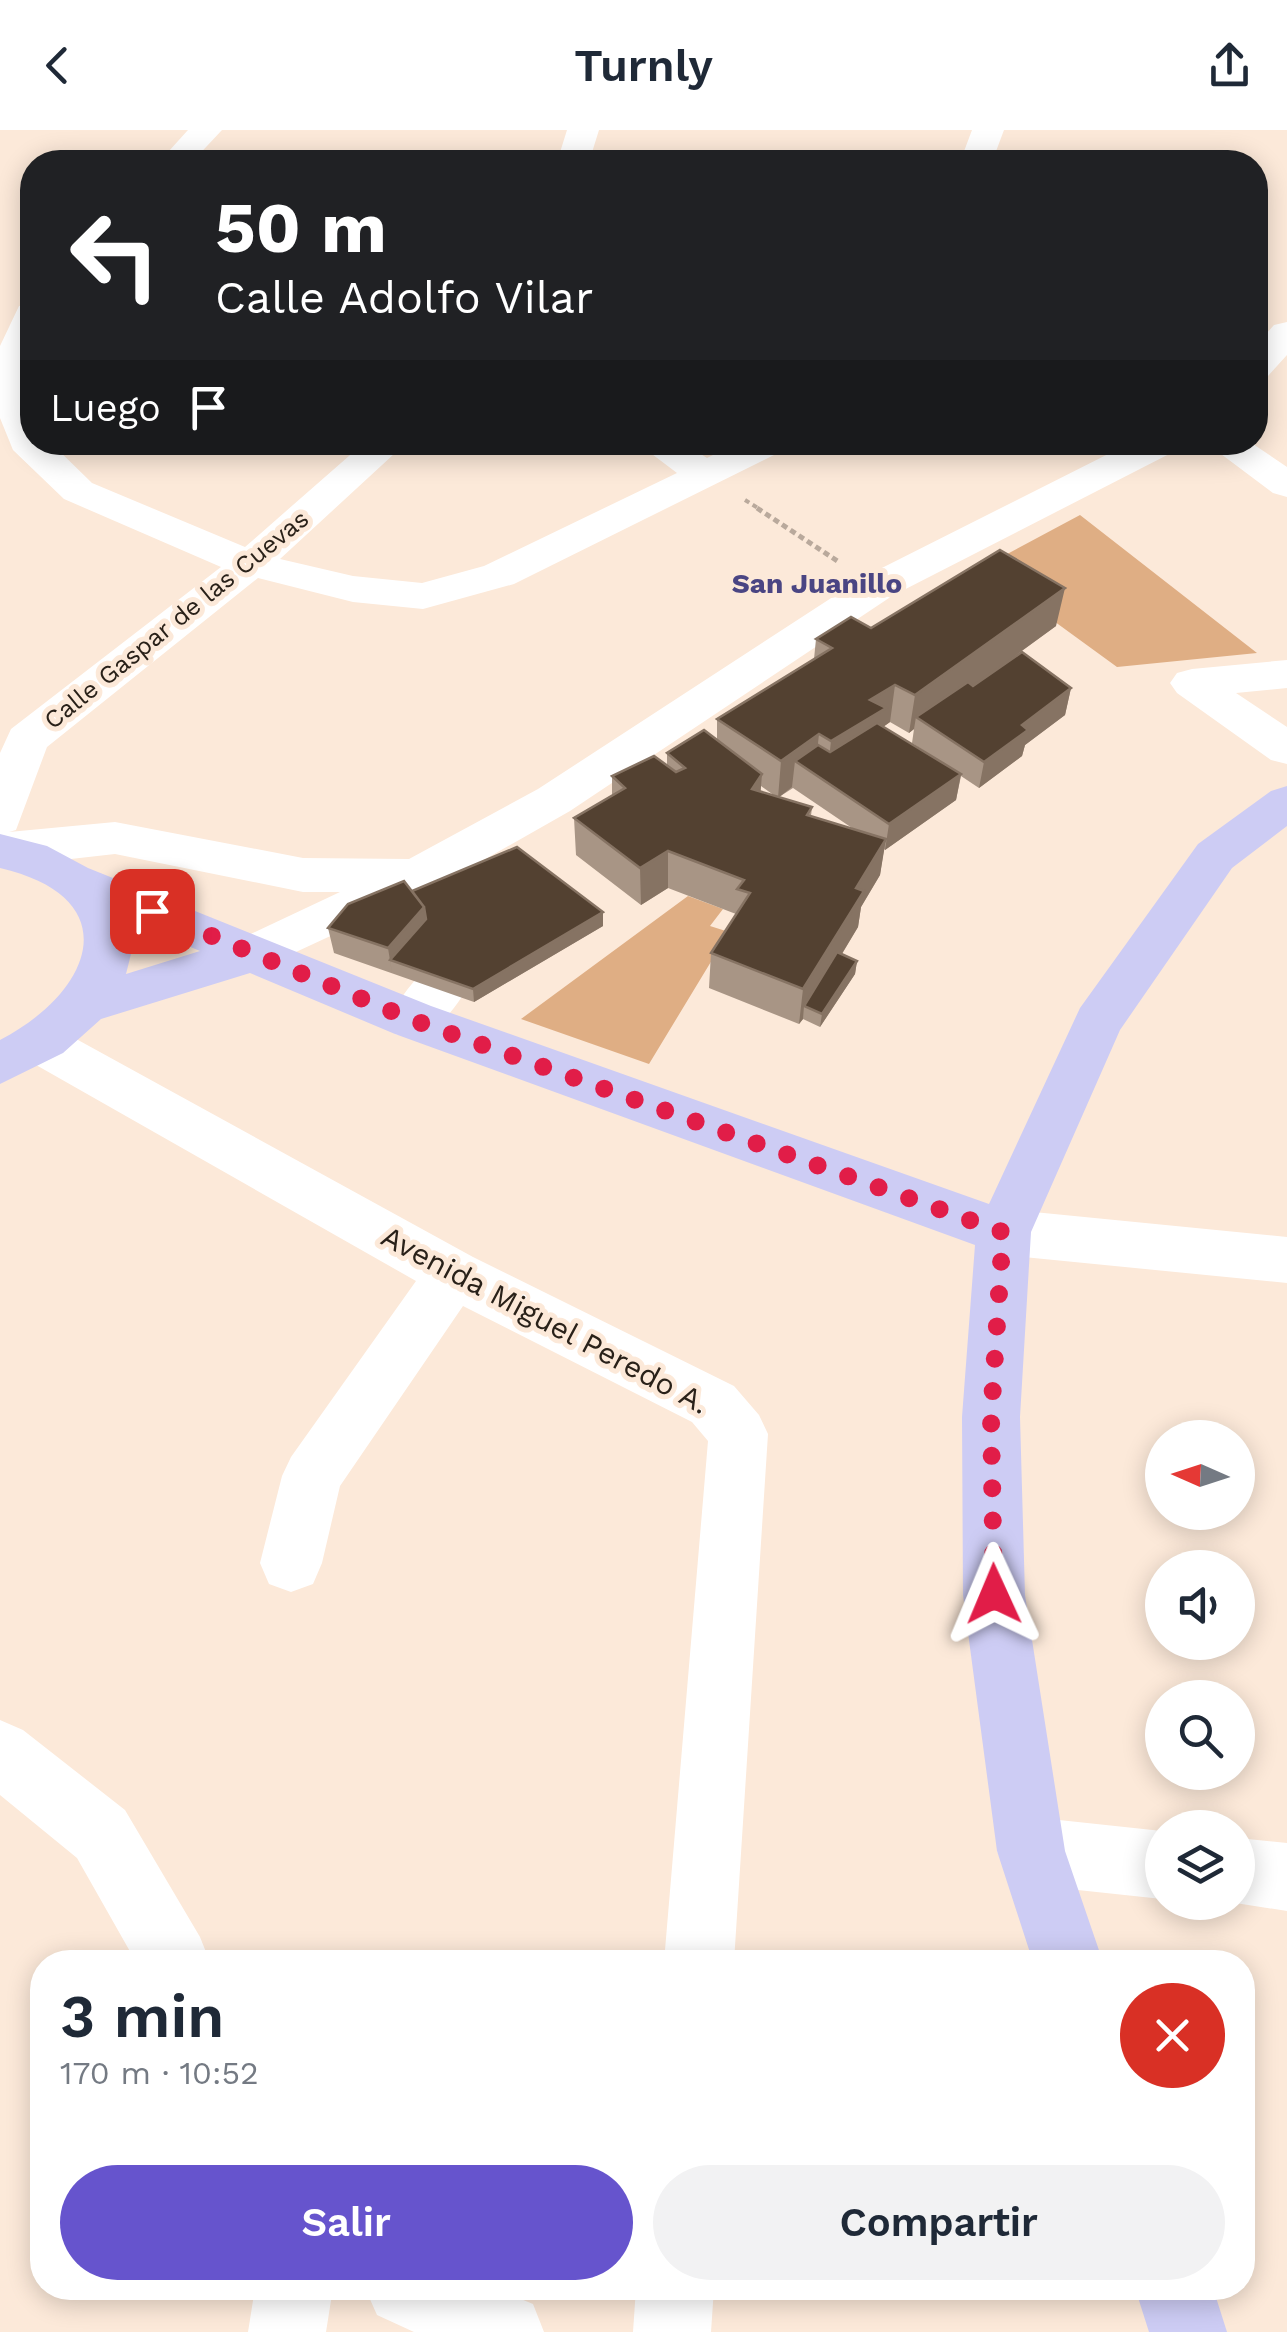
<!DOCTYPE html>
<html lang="es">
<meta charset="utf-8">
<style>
:root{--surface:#fff;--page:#f2f2f3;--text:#1f2937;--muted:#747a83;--accent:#6654cd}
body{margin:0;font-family:"Work Sans",sans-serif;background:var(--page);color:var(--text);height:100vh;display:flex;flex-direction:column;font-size:38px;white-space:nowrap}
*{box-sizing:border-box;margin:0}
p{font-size:32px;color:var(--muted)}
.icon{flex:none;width:55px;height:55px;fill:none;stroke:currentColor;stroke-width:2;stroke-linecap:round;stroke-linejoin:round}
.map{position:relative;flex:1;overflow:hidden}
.side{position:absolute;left:30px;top:1820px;width:1225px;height:350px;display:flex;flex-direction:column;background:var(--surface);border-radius:40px;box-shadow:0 5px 25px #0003}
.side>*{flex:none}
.hud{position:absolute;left:20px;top:20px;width:1248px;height:305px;border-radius:40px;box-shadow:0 5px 25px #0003;background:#202124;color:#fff;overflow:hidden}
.needle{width:65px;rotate:273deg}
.controls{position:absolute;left:1145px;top:1290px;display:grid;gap:20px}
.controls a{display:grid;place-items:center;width:110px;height:110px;border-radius:50%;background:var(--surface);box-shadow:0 5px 25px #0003;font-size:50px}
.pin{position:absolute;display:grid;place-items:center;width:85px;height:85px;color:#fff;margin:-42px;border-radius:20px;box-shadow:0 5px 15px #0006}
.me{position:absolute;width:110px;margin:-55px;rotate:359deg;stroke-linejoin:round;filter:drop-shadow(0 0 8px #0008)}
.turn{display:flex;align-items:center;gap:35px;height:210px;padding:0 30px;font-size:45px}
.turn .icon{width:130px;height:130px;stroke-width:2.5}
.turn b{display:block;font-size:70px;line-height:85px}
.then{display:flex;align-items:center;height:95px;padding:0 30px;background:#0003;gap:20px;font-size:38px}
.round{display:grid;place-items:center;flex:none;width:105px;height:105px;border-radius:52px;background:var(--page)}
.head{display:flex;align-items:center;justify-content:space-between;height:170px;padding:0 30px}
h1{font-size:60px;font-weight:600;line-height:75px}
.primary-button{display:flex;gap:20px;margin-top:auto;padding:20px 30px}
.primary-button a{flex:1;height:115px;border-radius:60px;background:var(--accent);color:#fff;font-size:40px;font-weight:600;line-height:115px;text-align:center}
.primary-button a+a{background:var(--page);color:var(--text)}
header{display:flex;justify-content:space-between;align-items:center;height:130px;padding:0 30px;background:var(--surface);font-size:45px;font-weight:600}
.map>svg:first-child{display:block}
</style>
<header><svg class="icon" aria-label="back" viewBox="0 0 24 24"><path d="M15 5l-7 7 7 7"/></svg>Turnly<svg class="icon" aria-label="share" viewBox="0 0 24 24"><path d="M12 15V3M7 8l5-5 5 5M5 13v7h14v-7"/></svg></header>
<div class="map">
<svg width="1287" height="2202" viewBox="0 0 1287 2202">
<rect width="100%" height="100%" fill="#fce9d9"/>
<!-- green -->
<path fill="#dfae84" d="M1080,385L1257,523L1117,537L981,438Z
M688,766L723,779L710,796L729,802L649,934L521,889Z"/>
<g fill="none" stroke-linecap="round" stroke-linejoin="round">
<!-- path-far1 -->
<path stroke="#b9a99c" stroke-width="4" stroke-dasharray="5 4" stroke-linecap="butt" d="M745,370L761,380"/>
<!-- path -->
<path stroke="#b9a99c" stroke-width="5" stroke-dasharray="6 4" stroke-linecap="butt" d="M757,378L839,432"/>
<!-- minor -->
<path fill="#fff" fill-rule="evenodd" d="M188,0H222L192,32H159Z
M567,0H599L589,32H557Z
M972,0H1004L992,32H960Z
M32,173V225L23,246L32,272V312H50L92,353L245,417L365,312H407L280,429L353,446L422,453L484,436L677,343L636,312H682L707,328L739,312H789L784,320L514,454L423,479L353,472L258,448L47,617L16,700L9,702L115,692L303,728L409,729L538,659L862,448L1132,312H1182L1177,320L892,466L570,681L436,757L255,841L238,836L230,823L238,810L340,762H303L115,724L0,737V623L11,599L221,437L64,369L13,320L0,288V216L19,176Z
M1287,192V225L1268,246L1255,249V216L1274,195Z
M1205,312H1250L1287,337V367L1273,363Z
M1287,530V558L1236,563L1287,597V634L1271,630L1177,563L1170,553L1177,543L1192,539Z
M451,825L469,830L476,843C458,875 434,916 395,904L388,890C402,865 423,833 451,825Z
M40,893L58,899L473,1127L734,1256L759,1285L768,1304L734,1832H664L708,1311L692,1292L463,1176L340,1356L322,1433L313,1454L291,1462L269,1454L260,1433L282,1346L291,1327L416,1151L22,927L14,913L22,899Z
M1003,1079L1287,1107V1153L1003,1125L984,1118L975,1102L984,1086Z
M0,1590L23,1600L125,1680L200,1807L210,1832H136L77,1728L0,1665Z
M1031,1687L1162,1701V1769L1031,1755L1007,1745L997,1721L1007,1697Z
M1238,1708L1287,1713V1781L1229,1772H1238Z
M255,2158H333L326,2202H248Z
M365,2158H494L533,2174L544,2202H414L377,2185Z
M636,2158H714L711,2202H633Z"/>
<!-- major -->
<path fill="#cdccf4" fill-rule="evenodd" d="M1287,656V696L1232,738L1120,900L1031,1102L1020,1287L1025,1465L1065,1721L1103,1832H1033L997,1721L963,1465L962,1287L975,1115L395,904L250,843L101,889L63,923L0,954V910C94,861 128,768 0,738V704L47,716L88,738L431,876L989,1074L1080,878L1198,714L1271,661ZM128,791L200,821L126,844L132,820Z
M1135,2158H1213L1227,2202H1149Z"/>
</g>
<!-- wall -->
<path fill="#a89585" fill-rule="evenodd" d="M1056,496L1004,534L1071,558L1065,585L1025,615L1022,626L979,658L961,646L956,670L885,720L884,719L880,745L861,777L858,797L842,824L857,831L855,844L820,897L803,889L799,894L709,858L711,823L736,784L668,758L641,775L576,725L574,688L612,665V646L667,636V623L717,610V589L814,529L816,509L871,498ZM890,592L909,603L914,599L912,613L926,622L883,597ZM761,656L775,666L760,662ZM793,658L855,700L811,686L812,677L779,667Z
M412,761L603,782V796L474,872L334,823L328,798Z"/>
<!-- shaded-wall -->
<path fill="#867363" d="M1065,458L1056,496L924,592L916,587L914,599L909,603L915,565Z
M895,555L890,592L883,597L827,648L831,611L870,570Z
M1071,558L1065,585L1025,615L1022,626L979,658L984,632L1022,595Z
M819,604L815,641L795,631L792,657L778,668L781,631Z
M762,644L759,681L752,659Z
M961,644L956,670L885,720L889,694Z
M886,709L880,745L861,777L858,797L809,878L804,876L803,889L799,894L803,859L856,758Z
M668,721V758L641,775L640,738Z
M424,777L428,802L390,830L392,843L388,818Z
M603,782V796L474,872L473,859Z
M857,831L855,844L820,897L822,884Z"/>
<!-- building -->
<path fill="#534131" stroke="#867363" stroke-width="2.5" d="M1000,420L1065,458L915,565L895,555L870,570L886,578L831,611L819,604L781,631L717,589L832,518L816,509L851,487L871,498Z
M1022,522L1071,558L1022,595L1028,600L984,632L916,587L968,552L973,556Z
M877,593L961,644L889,694L795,631L818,615L830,622Z
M704,600L762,644L752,659L812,677L807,685L886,709L856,758L864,761L803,859L711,823L750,763L737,759L744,750L668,721L640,738L574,688L625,658L612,646L654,626L676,642L685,638L667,623Z
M517,717L603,782L473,859L390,830L426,789L424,777L412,761Z
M404,751L424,777L388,818L328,798L348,774Z
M837,822L857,831L822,884L804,876Z"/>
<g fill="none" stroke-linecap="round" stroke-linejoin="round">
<!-- route -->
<path stroke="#e11d48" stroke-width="18" stroke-dasharray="0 32.4" d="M152,781L413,890L1003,1102L991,1287L994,1464"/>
</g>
<g text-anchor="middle" stroke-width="10" stroke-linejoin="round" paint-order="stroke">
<!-- far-street labels -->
<g font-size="25" fill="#292119" stroke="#fce9d9">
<text transform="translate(176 489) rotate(-39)" y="9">Calle Gaspar de las Cuevas</text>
</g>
<!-- far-neighbourhood labels -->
<g font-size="28" font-weight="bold" fill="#4a4583" stroke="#fce9d9">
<text x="817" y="463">San Juanillo</text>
</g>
<!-- street labels -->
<g font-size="30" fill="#292119" stroke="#fce9d9">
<text transform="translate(545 1190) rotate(28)" y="10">Avenida Miguel Peredo A.</text>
</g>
</g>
</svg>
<div class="controls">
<a><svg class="needle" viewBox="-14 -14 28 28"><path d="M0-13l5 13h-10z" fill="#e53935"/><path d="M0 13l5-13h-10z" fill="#747a83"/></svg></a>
<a><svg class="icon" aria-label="sound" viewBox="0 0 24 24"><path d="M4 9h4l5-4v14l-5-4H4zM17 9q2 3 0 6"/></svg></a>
<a><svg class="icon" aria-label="search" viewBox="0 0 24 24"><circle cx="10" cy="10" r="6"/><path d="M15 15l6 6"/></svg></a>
<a><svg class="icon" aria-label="layers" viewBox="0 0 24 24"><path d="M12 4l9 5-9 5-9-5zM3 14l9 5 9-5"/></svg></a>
</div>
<div class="pin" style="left:152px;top:781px;background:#d93025"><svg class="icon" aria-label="arrive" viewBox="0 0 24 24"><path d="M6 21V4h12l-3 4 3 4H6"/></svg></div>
<svg class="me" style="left:994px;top:1464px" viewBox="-20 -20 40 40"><path d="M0-17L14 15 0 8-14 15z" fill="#e11d48" stroke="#fff" stroke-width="4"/></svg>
<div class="hud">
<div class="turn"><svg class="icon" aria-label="left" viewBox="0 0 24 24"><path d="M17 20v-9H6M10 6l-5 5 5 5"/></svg><div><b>50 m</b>Calle Adolfo Vilar</div></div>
<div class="then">Luego<svg class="icon" aria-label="arrive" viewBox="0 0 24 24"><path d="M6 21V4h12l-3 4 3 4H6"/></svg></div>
</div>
<section class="side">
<div class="head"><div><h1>3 min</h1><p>170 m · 10:52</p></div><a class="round" style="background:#d93025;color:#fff"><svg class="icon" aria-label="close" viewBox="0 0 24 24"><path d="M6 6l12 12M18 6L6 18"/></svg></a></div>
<div class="primary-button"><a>Salir</a><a>Compartir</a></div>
</section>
</div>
